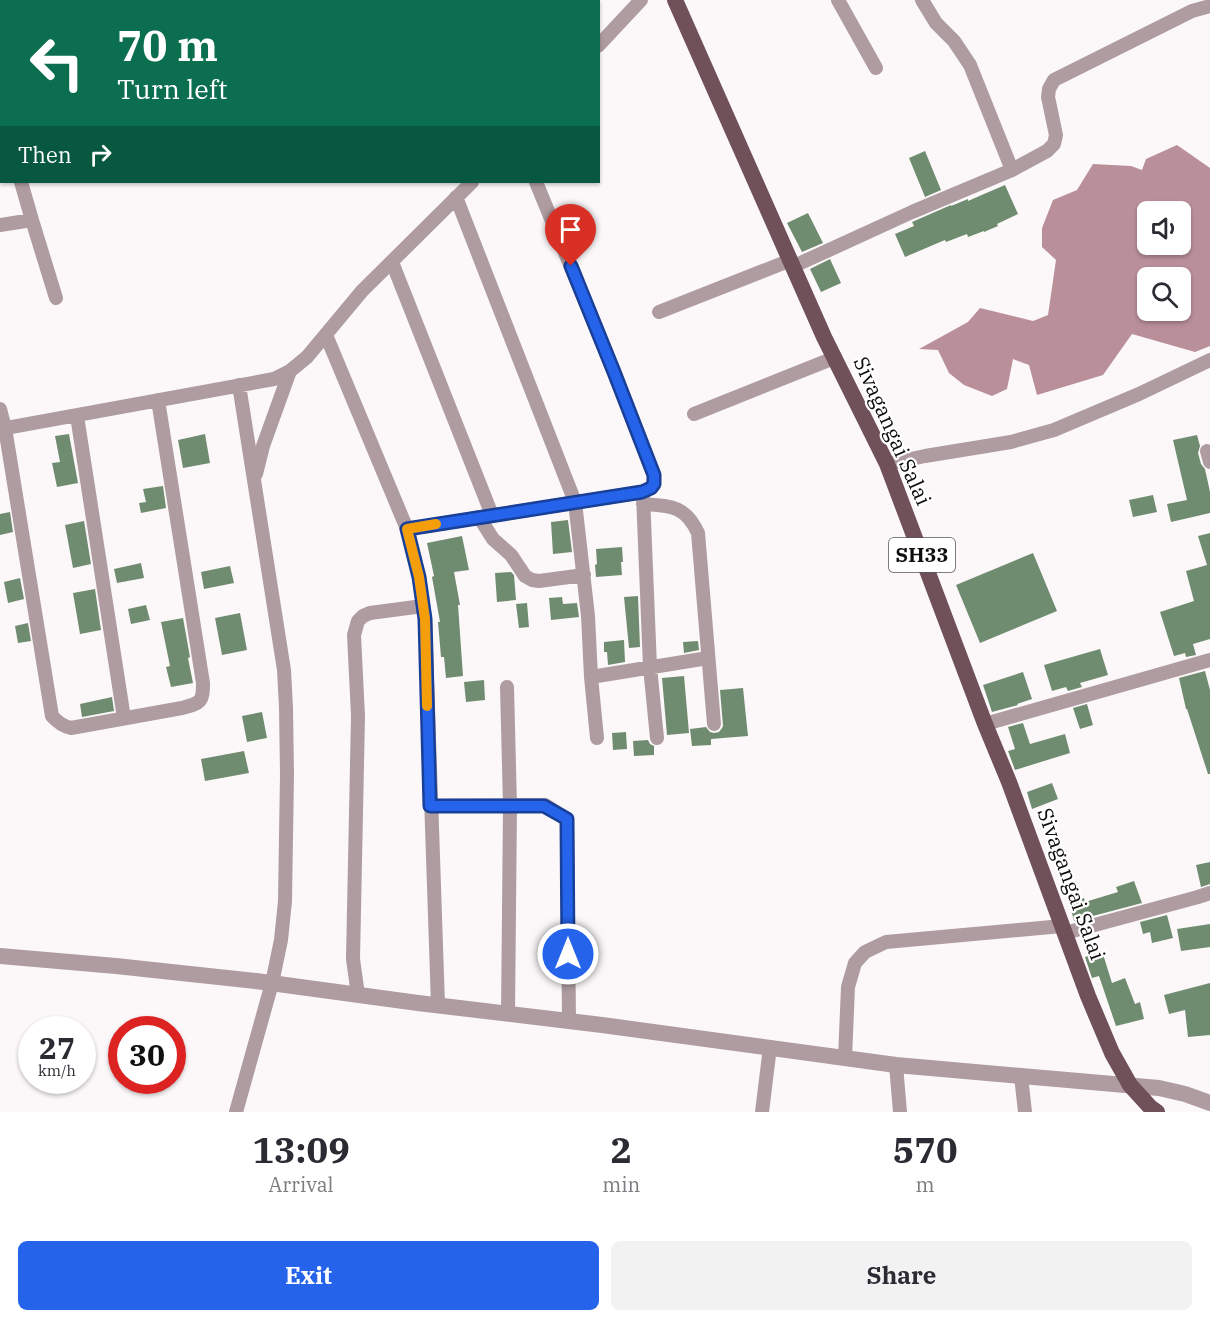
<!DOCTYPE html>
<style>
:root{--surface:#fff;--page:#f2f2f3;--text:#2b2b33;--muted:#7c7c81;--accent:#2563eb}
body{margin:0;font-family:"IBM Plex Serif",serif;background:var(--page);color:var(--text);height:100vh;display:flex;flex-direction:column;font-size:22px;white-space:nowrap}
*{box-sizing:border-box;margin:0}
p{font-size:20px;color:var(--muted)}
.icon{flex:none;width:33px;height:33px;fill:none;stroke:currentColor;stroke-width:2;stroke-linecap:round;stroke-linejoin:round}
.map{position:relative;height:1112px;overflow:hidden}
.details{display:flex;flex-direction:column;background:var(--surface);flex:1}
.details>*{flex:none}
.banner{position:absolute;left:0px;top:0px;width:600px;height:183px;box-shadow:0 2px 4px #0004;background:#0b6e4f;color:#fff;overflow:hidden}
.controls{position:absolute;left:1137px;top:201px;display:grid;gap:12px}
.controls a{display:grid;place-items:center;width:54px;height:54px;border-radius:9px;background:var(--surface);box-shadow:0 2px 4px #0004;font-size:30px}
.speed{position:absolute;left:18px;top:1016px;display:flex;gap:12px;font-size:30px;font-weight:700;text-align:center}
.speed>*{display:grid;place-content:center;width:78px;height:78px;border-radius:50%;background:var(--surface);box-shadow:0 2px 4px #0004;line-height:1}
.speed small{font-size:15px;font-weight:400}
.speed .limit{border:9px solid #d22;background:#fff;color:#111}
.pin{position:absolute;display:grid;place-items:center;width:51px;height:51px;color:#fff;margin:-62px -26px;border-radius:50% 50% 50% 0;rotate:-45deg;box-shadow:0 0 6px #0007}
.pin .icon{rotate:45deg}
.me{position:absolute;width:66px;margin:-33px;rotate:0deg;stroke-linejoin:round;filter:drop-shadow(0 0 4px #0008)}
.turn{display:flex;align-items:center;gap:21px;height:126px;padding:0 18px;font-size:27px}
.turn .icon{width:78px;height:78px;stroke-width:2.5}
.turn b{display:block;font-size:42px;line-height:51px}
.then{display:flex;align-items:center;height:57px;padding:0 18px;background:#0003;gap:12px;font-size:22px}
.eta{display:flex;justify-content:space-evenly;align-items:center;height:102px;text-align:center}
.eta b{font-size:36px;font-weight:800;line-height:42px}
.primary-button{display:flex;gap:12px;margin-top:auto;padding:12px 18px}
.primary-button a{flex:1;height:69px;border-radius:9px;background:var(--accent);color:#fff;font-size:24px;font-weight:800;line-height:69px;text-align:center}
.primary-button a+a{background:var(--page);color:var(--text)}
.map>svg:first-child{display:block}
</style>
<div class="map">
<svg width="1210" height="1112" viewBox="0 0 1210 1112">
<rect width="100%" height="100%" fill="#fcf8f9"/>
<!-- water -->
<path fill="#b98f9a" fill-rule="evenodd" d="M1177,145L1210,168V346L1195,352L1132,334L1103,375L1037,395L1029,365L1013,359L1007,389L992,396L964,385L949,373L938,350L919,349L968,322L980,308L1033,321L1048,315L1056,260L1042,247V228L1053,200L1077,190L1093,164L1131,166L1142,170L1146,159ZM1148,212H1180V244H1148ZM1148,278H1180V310H1148Z"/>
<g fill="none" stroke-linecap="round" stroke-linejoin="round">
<!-- canal -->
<path stroke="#b98f9a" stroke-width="12" d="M73,2L79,0
M0,21H2"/>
</g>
<!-- building -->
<path fill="#708c70" d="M925,151L941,190L925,197L909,158Z
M1005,185L1018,214L997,224L998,226L984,232V231L968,237L967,234L946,242L945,240L905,257L895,234L914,226L912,222L951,205V206L968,199V201L984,194Z
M808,213L823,243L802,252L787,223Z
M830,259L841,283L821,292L810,269Z
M69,434L78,483L57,487L52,463L60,462L55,436Z
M205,434L210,463L183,468L178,440Z
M1197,435L1200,446L1198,453L1201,464L1205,469L1210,492V513L1171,522L1167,504L1187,500L1173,440Z
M163,486L166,508L141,513L139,503L146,502L143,489Z
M1153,495L1157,512L1133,517L1129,500Z
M10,512L13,532L0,535V514Z
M568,520L572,552L553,554L551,522Z
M84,521L91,564L73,568L65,525Z
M1210,533V639L1193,644L1196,655L1186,657L1185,653L1174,656L1160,612L1194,601L1186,571L1207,565L1198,536Z
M462,536L469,570L454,572L460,605H458L463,676L446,678L444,657H441L438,622H440L432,577L434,576L427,543Z
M622,547L623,562H621L622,575L596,577L595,565L597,564L596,549Z
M1033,553L1057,611L980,643L956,585Z
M141,563L144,578L117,583L114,569Z
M230,566L234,583L204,589L201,572Z
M511,572L514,575L516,600L497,602L495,573Z
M20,578L24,599L8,603L4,582Z
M95,589L101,630L80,634L73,593Z
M638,596L640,647L629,648L624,597Z
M562,597L563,604L577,603L579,617L551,620L549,598Z
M527,603L529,627L519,628L516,604Z
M146,605L150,620L131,624L128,609Z
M240,613L247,650L222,655L215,618Z
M183,618L190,657L188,658L193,683L171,687L166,667L170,666L161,622Z
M28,623L31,641L18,643L15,626Z
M624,640L625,662L608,665L607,652H604V642Z
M698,641L699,650L684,653L683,642Z
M1100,649L1108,675L1080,683L1082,687L1068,691L1066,687L1052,691L1044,665Z
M1205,671L1210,690V774H1208L1187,709H1186L1179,678Z
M1023,672L1032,699L1017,704L1018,705L992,712L983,685Z
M684,676L689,733L667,735L662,678Z
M484,680L485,700L466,702L464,682Z
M743,688L748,736L711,739V745L692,746L690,729L706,727L710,732L714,733L719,732L722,728L723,726L720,690Z
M112,697L114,711L82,717L80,704Z
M1087,704L1093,725L1080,729L1073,708Z
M262,712L267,738L247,742L242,716Z
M1023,723L1030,744L1065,734L1070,753L1015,770L1008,751L1015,749L1008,727Z
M626,732L627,749L613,750L612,733Z
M648,740L650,744L654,746V755L634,756L633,741Z
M244,751L249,773L205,781L201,759Z
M1052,783L1058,799L1032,809L1027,792Z
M1210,862V884L1201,887L1196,865Z
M1134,881L1142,903L1074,921L1069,902L1084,898L1085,902L1118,892L1116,887Z
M1167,915L1173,938L1152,943L1150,932L1143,934L1140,922Z
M1210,924V947L1181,951L1177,929Z
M1102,951L1112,983L1125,978L1135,1004L1140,1002L1144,1019L1116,1026L1099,976L1092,978L1085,957Z
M1210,983V1035L1188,1037L1185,1010L1169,1014L1164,995Z"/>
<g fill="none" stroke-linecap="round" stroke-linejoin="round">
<!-- minor -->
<path stroke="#af9ca1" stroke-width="14" d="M838,0L876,68
M922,0L936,23L954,41L970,65L1012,170
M10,2L16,0
M113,2L118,0
M0,34H2
M598,46L641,0
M0,104L2,109
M21,182L32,220
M456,197L575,502L588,616L591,677L597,738
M0,225L32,220L56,298
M392,262L492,515
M794,266L912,212L1012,170L1047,151L1054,144L1056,135L1048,97L1049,89L1054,80L1192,11L1210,6
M659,312L791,260
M326,335L407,529L419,577L425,619L438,1005
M0,409L5,428L52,716C58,723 63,726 71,728L182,708C201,703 203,702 203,683L158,400
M694,414L834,358
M77,416L124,718
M0,429L274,379L290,371L307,357L362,291L472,182
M1207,451L1210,462
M887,464L925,456L1011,442L1054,430L1139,394L1210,360
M256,474L263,446L290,371
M643,495L650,667L657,738
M643,504C670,506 685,505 698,533L714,724
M479,517L493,539L511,555L525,576L532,580L539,581L584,575
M407,529L642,492C652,488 654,485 654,475L614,372L536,182
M591,677L708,658
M507,687L510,806L508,1014
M985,724L1210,660
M431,806L545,805L567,819L569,1021
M1065,933L1198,897L1210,893
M358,995L353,959L358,716L354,635L358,621L363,616L370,613L423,606
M845,1058L848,987L855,963L865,952L886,942L1062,926
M896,1065L900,1112
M1021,1076L1025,1112
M236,1112L272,983L281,940L285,901L287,774L286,708L284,670L239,385
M762,1112L770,1047"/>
<!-- tertiary -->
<path stroke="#af9ca1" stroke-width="16" d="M0,956L116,966L256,981L418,1003L602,1025L896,1065L1159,1088L1185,1094L1210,1103"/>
<!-- primary -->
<path stroke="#705059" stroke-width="16" d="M675,0L824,337L887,464L985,724L1009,782L1088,996L1112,1053L1130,1085L1150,1107L1157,1112"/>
</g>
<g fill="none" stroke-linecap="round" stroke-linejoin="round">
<defs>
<path id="route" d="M568,954L567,819L544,806H430L425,619L419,577L407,529L642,492L651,488L654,484V475L614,372L571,266"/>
</defs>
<!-- route casing -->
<use href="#route" stroke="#184099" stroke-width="15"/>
<!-- route -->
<use href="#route" stroke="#2563eb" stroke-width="10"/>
<!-- slow -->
<path stroke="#f59e0b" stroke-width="10" d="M427,706L425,619L419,577L407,529L436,524"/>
</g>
<g text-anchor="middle" stroke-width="4.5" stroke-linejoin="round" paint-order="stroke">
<!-- shield labels -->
<rect fill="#fff" stroke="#565556" stroke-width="1.5" x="889" y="538" width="66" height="34" rx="4.5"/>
<g font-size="20" font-weight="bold" fill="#0e0c0d">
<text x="922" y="562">SH33</text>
</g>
<!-- street labels -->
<g font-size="21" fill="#0e0c0d" stroke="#fff">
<text transform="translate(892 431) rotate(66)" y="7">Sivagangai Salai</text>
<text transform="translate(1071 884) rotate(70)" y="7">Sivagangai Salai</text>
</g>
</g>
</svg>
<div class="controls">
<a><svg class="icon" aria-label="sound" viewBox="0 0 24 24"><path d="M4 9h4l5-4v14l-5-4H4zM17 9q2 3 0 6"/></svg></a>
<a><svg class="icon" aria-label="search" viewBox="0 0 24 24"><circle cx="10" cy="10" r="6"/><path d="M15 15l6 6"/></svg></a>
</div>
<div class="speed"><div>27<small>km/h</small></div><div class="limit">30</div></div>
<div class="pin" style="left:571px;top:266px;background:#d93025"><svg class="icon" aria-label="arrive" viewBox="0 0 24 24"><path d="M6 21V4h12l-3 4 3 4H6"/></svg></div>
<svg class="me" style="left:568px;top:954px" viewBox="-20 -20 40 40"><circle r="17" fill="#2563eb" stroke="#fff" stroke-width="3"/><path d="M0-11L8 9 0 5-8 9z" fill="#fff"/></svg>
<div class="banner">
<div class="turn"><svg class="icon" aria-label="left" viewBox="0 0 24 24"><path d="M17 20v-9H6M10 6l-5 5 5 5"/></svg><div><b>70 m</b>Turn left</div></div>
<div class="then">Then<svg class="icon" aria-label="right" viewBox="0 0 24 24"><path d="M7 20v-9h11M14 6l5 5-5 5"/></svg></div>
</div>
</div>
<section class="details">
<div class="eta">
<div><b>13:09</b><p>Arrival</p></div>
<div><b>2</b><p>min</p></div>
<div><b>570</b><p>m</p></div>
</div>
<div class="primary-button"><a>Exit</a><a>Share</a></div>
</section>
